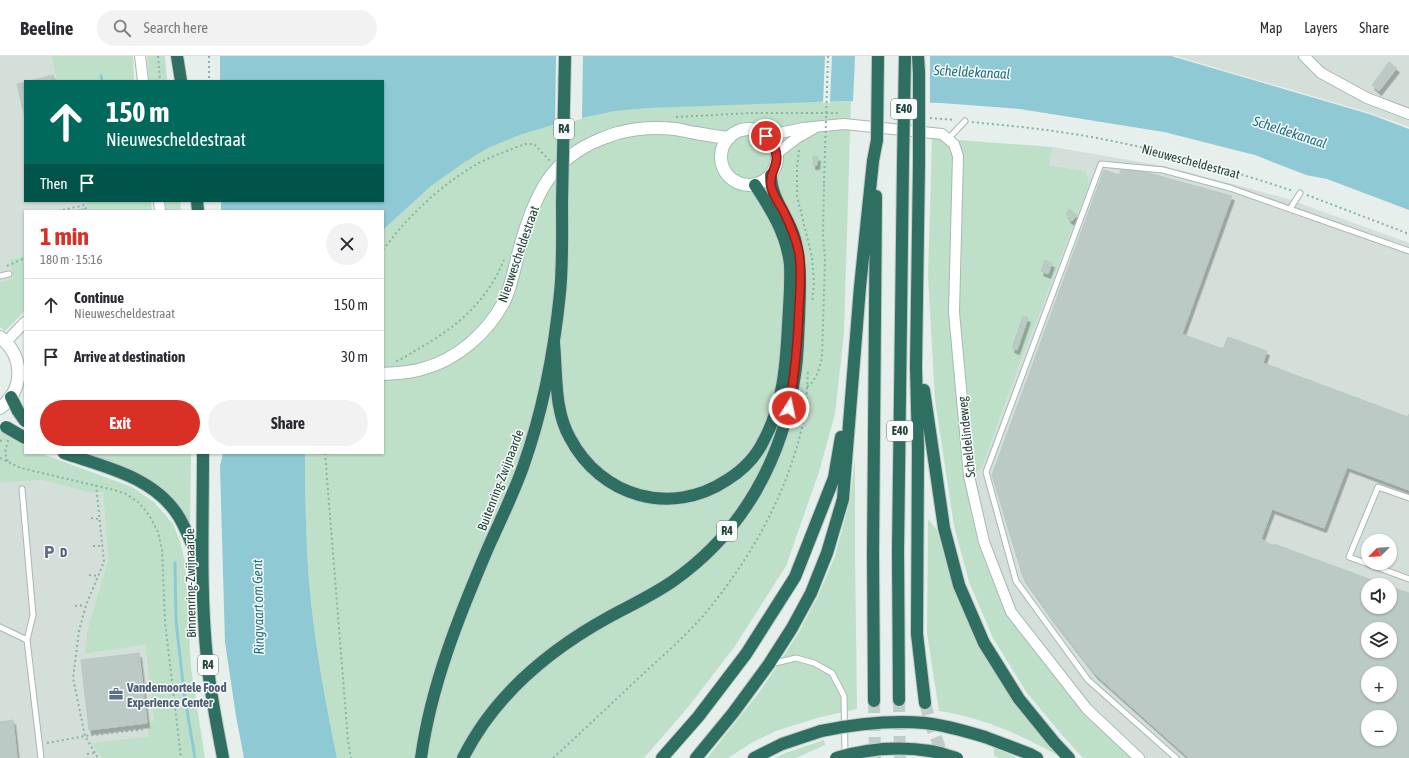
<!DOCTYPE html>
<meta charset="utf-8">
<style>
:root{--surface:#fff;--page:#f2f2f3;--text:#2b2b33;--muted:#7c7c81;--line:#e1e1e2;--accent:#d93025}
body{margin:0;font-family:"Asap Condensed",sans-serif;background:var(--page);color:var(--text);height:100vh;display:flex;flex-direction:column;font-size:15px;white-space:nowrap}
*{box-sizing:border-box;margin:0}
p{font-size:13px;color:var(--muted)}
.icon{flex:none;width:22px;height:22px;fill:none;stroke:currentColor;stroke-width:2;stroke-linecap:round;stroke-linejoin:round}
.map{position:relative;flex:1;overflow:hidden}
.panel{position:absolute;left:24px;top:154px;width:360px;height:244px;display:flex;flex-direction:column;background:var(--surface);border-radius:0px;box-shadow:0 1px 3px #0004}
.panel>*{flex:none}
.banner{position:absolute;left:24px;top:24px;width:360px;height:122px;border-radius:0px;box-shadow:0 1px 3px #0004;background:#00695c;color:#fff;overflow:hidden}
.needle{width:26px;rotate:246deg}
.controls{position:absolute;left:1361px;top:478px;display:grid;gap:8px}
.controls a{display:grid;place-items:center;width:36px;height:36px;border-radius:50%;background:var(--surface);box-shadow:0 1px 3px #0004;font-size:20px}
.pin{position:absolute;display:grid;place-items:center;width:34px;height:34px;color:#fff;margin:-17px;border:2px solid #fff;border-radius:50%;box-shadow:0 1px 4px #0007}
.me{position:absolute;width:44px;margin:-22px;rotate:10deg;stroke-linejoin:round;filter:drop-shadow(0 0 3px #0008)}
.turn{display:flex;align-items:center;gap:14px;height:84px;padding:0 16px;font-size:18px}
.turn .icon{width:52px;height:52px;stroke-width:2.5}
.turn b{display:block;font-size:28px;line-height:34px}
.then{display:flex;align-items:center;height:38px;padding:0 16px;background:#0003;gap:8px;font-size:15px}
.round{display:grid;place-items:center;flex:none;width:42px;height:42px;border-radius:21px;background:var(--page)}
.headline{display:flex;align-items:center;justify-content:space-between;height:68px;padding:0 16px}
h1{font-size:24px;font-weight:700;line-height:30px;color:var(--accent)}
.action{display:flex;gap:8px;margin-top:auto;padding:8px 16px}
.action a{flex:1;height:46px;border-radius:24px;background:var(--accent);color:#fff;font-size:16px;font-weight:700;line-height:46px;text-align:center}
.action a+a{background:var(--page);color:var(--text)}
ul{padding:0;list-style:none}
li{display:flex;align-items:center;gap:12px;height:52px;padding:0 16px;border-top:1px solid var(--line)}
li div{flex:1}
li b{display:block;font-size:15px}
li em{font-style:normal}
header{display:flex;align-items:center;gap:24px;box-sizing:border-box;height:56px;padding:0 20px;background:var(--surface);border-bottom:1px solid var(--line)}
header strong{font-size:19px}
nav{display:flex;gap:22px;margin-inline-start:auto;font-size:14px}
.search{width:280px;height:36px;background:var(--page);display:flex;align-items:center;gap:10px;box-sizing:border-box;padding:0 14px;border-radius:22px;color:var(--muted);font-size:15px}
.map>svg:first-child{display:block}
</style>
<header>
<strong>Beeline</strong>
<div class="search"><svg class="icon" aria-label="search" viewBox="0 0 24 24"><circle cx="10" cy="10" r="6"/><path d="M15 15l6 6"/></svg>Search here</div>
<nav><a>Map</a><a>Layers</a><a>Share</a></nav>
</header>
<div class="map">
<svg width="1409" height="702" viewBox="0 0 1409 702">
<defs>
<filter id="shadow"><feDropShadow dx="2.5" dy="4.5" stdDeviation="0" flood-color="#0004"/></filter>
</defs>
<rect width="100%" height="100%" fill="#e6efeb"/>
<!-- built -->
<path fill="#d4dfda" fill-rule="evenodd" d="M0,0H51L57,25H25V145H86L88,155H25V199L9,204L13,222L0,226Z
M1176,0H1409V71L1367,56Z
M1053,91L1164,110L1285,142L1409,187V702H1131L1083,656L1006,559L978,488L964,421L981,414L1022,302L1086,115L1049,109ZM1368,485H1390V507H1368ZM1368,529H1390V551H1368ZM1368,573H1390V595H1368ZM1368,617H1390V639H1368ZM1368,661H1390V683H1368Z
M41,424L91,437L103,436L108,504L88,571L84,598L145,589L154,665L149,680L92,687L102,702H0V427Z"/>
<!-- green -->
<path fill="#bfe0c8" d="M51,0H133L134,25H57Z
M147,0H165L167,25H149Z
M851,45L844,277L835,358L819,416L786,510L735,590L689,650L644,702H337C325,644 314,584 309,525C306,482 305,440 305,397H383V174L431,130L465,106L488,92L520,79L562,66L616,55L649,52L748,47Z
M932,82L1053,91L1049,109L1086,115L1089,129L1022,302L981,414L964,421L978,488L1006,559L1083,656L1131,702H1083L1062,679L1027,637L993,582L969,526L954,470L935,344L928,220Z
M86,145H151L152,155H88Z
M165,145H180L181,155H166Z
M25,199V255L5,275L0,271V226L13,222L9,204Z
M0,373L25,390V397H40L132,431L154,446L173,468L180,485L185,506L191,612L205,702H102L91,687L149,680L147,667L154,665L145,589L84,598L88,571L108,504L103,436L91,437L41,424L0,427Z
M82,397H191L190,470C172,425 123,411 82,397Z
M855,402V498L857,653L817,662L776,675L753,686L728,702H707L757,639L775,613L799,576L818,540L835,500L850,444Z
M928,463L937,474L953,531L978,590L1014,646L1057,699C1021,679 981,661 939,655L927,577Z
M824,684L825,689L796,702H775L785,697Z
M994,691L1017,702H999L994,700Z"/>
<!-- water -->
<path fill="#8ec9d4" d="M220,0H1171L1369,58L1409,73V154L1327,123L1306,119L1255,99L1164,76L1020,53L941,47L843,45L649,52L616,55L562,66L520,79L488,92L465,106L431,130L383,174V155H221V145H383V25H220Z
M223,397H305C305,440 306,482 309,525C314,584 325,644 337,702H244L236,660L225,586L220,410Z"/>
<!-- pier -->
<path fill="#e6efeb" d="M556,0H583L582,63L555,70Z
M825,0H832L830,47H823Z
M855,0H930V49L853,47Z"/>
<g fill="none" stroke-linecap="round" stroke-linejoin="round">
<!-- stream -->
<path stroke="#8ec9d4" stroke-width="3" d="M101,20L102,25
M175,507L176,565L184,636L195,702"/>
</g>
<!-- building -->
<path fill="#bbcac4" stroke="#b8c9c2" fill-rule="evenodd" filter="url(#shadow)" d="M1389,6L1397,12L1379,35L1372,29Z
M53,19L55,25H30Z
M25,26V63L17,28Z
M813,100L818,101L817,109H813Z
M1123,110L1232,140L1182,278L1223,293L1228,281L1267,295L1263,307L1408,361L1409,358V434L1347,411L1324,472L1272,453L1261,483L1273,490L1274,488L1380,527L1385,526L1389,527L1394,532L1409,537V702H1189L1095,618L1052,562L1023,521L992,419L1104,114L1119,119ZM1368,529H1390V551H1368ZM1368,573H1390V595H1368ZM1368,617H1390V639H1368ZM1368,661H1390V683H1368Z
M85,152L86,155H73Z
M1069,153L1077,159L1072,165L1068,162L1069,161L1066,158Z
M1045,204L1052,207L1048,218L1041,215Z
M1023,260L1028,262L1017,294L1012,292Z
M139,597L147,667L89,674L81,604Z
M13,664L17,702H0V666Z"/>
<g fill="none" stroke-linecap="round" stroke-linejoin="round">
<!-- highway-tunnel -->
<path stroke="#bfccc8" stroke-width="12" stroke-dasharray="12 6" stroke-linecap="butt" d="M899,644L900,702
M874,645L875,702
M925,647L932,672L944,702"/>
<defs>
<path id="lane" d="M948,83L965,65
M1290,153L1300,137
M0,220L9,218
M22,433L33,559L27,584
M1409,442L1378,431L1349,501L1409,523
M0,571L27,584L41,702
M771,608L796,602L814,607L832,617L844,640L845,699
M1176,702L1088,624L1016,525L986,416L1101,108L1163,114L1230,132L1409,195"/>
<path id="street" d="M140,0L143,25
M1304,0L1321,17L1367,42L1409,58
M766,80L803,72L844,68L942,78L954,88L958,100L954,256L969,420L984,486L1011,556L1087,653L1139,702
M776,98L797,82L813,73
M159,145L160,155
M6,286L25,266"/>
<path id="secondary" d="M721 101a28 28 0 1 1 56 0a28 28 0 1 1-56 0Z
M0,281C24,300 25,333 0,352
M383,318C396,317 409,317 422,313C457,304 487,277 504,246C512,229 515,209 520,191C534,141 550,103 601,83C607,81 613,78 618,77C636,72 657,71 675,73C682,74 689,76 696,77C707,79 718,81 729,82"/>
<path id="highway" d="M177,0L181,25
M918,0L919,17
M919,107L916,311L918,392L917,578L925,647
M197,145L198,155
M554,287C557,318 554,354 570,382C601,441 671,461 727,424C743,414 756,401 764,384C783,349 786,309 788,269C789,249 791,229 790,209C787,179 771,153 755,129
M924,334L944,472L959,529L984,587L1019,643L1054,686L1069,702
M11,341L18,355
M64,397C105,411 155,421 179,461C188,476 194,494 200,509
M203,397C203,466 200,535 207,603C210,637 217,669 223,702
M899,644L898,495L903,106
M874,645L873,498L876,140
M985,681L1030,698L1037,702
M421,702C431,629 459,560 488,492C500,465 513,439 523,411C543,355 554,297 560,237C563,207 562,176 562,146
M463,702C494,640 549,594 609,561C631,549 653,539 673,525C743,476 783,403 795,319C798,301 798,282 799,264C800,236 802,210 795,183C789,160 771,144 771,119
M662,702L698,661L746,598L795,521L834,422L841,381
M696,702L733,657L769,608L792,572L811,537L827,497L843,443L860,231L873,105L877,84
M754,702L782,688L821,675"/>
</defs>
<!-- lane casing -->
<use href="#lane" stroke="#a8b8b2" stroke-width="7"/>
<!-- street casing -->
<use href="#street" stroke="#a8b8b2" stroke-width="12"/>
<!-- secondary casing -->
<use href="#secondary" stroke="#a4bbb3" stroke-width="14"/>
<!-- highway casing -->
<use href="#highway" stroke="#c2cac8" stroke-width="14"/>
<!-- path -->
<path stroke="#86b3a5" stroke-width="2" stroke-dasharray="2 3" stroke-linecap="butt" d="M158,0L160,25
M209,0V25
M676,61L750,57H841
M930,62L955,64
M972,66C999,69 1026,71 1053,75C1135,86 1215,109 1293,135
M799,94L797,112V140L812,201L814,226L812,247
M1307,139L1409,178
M58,155L85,149L87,155
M383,194C408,160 439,131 475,109C489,101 510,94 525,88H534L550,105
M7,210L25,202
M396,305C405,302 412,296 420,292C458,270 487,245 504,204
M807,331C817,323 819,314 822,301L825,202L823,179L824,127
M8,384L5,397L8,406
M0,385L5,383
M325,397L348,685L351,702
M0,402L21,412L114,434L126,438L138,446L149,459L158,476L162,493L165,566L181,702
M96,429L104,506L86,549L79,575L73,622L85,680L98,702
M91,462L99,463
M93,490H102
M89,519L99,520
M75,550L85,549
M47,687L85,680L146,673
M87,698L95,697
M553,702C584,674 614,645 644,617C664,599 685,580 703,560C751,503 789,435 804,362C807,346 807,330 808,314"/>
<!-- lane -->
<use href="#lane" stroke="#fff" stroke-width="5"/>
<!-- street -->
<use href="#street" stroke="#fff" stroke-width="10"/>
<!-- secondary -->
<use href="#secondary" stroke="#fff" stroke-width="12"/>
<!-- highway -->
<use href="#highway" stroke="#2f6f62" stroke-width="12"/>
<defs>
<path id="highway-bridge" d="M919,17V107
M877,84L878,0
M903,106L905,0
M562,146L565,0
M18,355L25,365
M6,371L25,382
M821,675C855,668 890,664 925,667C945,669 965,675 985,681
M836,702C866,693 898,690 930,695C939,696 948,700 957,702"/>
</defs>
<!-- highway-bridge casing -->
<use href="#highway-bridge" stroke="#c2cac8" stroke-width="14" stroke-linecap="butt"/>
<!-- path-bridge -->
<path stroke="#86b3a5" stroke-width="2" stroke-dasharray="2 3" stroke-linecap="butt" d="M824,127L828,0"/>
<!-- highway-bridge -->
<use href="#highway-bridge" stroke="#2f6f62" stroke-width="12"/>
</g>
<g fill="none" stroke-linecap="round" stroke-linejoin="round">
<defs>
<path id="route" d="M766,80C775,89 780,100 774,113C771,119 770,123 771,130C773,139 778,146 783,154C790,168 796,182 799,197C802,215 800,234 799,252C798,286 795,317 789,352"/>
</defs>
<!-- route casing -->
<use href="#route" stroke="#8d1f18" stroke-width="10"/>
<!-- route -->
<use href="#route" stroke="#d93025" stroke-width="7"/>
</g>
<!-- icons -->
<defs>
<symbol id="parking-bare" viewBox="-9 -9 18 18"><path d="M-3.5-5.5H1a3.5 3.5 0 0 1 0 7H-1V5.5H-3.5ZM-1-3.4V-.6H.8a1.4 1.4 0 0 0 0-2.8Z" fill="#5c6f8a" stroke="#f7fbf9" stroke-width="2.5" paint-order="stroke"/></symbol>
<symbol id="office-bare" viewBox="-9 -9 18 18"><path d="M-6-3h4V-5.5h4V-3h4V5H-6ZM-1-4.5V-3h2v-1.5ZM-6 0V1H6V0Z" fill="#5c6f8a" stroke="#f7fbf9" stroke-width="2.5" paint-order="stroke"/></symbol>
</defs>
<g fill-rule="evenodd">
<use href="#parking-bare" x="39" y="486" width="20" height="20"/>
<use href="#office-bare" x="106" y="628" width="20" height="20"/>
</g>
<g text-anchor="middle" stroke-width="3" stroke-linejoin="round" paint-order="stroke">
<!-- shield labels -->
<g fill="#f7fbf9" stroke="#637a73" stroke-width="1">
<rect x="891" y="43" width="26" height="20" rx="3"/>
<rect x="554" y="63" width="20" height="20" rx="3"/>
<rect x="887" y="365" width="26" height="20" rx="3"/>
<rect x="717" y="465" width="20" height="20" rx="3"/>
<rect x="198" y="599" width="20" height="20" rx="3"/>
</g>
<g font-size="12" font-weight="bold" fill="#24423a">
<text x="904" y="57">E40</text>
<text x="564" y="77">R4</text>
<text x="900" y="379">E40</text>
<text x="727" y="479">R4</text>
<text x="208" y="613">R4</text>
</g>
<!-- street labels -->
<g font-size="13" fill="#24423a" stroke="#f7fbf9">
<text transform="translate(1191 105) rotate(15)" y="5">Nieuwescheldestraat</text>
<text transform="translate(518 198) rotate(-71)" y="5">Nieuwescheldestraat</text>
<text transform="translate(966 381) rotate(-96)" y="5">Scheldelindeweg</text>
<text transform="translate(500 424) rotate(-69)" y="5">Buitenring-Zwijnaarde</text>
<text transform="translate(190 527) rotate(-91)" y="5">Binnenring-Zwijnaarde</text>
</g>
<!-- service labels -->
<g font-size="13" font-weight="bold" fill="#4e5e75" stroke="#f7fbf9" text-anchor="start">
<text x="60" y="501">D</text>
<text x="127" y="636">Vandemoortele Food<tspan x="127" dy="15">Experience Center</tspan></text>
</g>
<!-- water labels -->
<g font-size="14" font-style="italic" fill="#1c6f80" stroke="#f7fbf9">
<text transform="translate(972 16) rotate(3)" y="5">Scheldekanaal</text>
<text transform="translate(1290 76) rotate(18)" y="5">Scheldekanaal</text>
<text transform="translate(258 551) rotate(-91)" y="5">Ringvaart om Gent</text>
</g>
</g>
</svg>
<div class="controls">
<a><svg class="needle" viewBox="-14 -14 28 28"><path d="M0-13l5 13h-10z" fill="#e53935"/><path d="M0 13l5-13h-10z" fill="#7c7c81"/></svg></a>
<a><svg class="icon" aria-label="sound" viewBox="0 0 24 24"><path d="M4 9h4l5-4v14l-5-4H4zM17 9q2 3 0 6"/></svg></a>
<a><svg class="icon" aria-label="layers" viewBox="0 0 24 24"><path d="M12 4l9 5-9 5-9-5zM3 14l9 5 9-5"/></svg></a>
<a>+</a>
<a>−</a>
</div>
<div class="pin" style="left:766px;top:80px;background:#d93025"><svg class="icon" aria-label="arrive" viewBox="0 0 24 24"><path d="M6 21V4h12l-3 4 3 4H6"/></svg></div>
<svg class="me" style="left:789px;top:352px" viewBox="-20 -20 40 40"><circle r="17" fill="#d93025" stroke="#fff" stroke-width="3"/><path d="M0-11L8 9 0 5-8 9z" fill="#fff"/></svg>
<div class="banner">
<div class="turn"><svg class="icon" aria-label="ahead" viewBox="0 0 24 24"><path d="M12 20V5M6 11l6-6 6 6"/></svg><div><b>150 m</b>Nieuwescheldestraat</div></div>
<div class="then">Then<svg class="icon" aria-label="arrive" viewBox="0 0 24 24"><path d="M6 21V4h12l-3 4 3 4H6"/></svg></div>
</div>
<section class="panel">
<div class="headline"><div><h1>1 min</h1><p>180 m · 15:16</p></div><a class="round"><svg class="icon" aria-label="close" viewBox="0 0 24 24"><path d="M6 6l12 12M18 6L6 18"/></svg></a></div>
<ul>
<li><svg class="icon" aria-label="ahead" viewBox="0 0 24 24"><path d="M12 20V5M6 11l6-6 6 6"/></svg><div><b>Continue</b><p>Nieuwescheldestraat</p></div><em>150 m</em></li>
<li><svg class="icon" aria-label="arrive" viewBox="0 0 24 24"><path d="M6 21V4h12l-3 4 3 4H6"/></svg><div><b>Arrive at destination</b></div><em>30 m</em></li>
</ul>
<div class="action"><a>Exit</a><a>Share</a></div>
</section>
</div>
